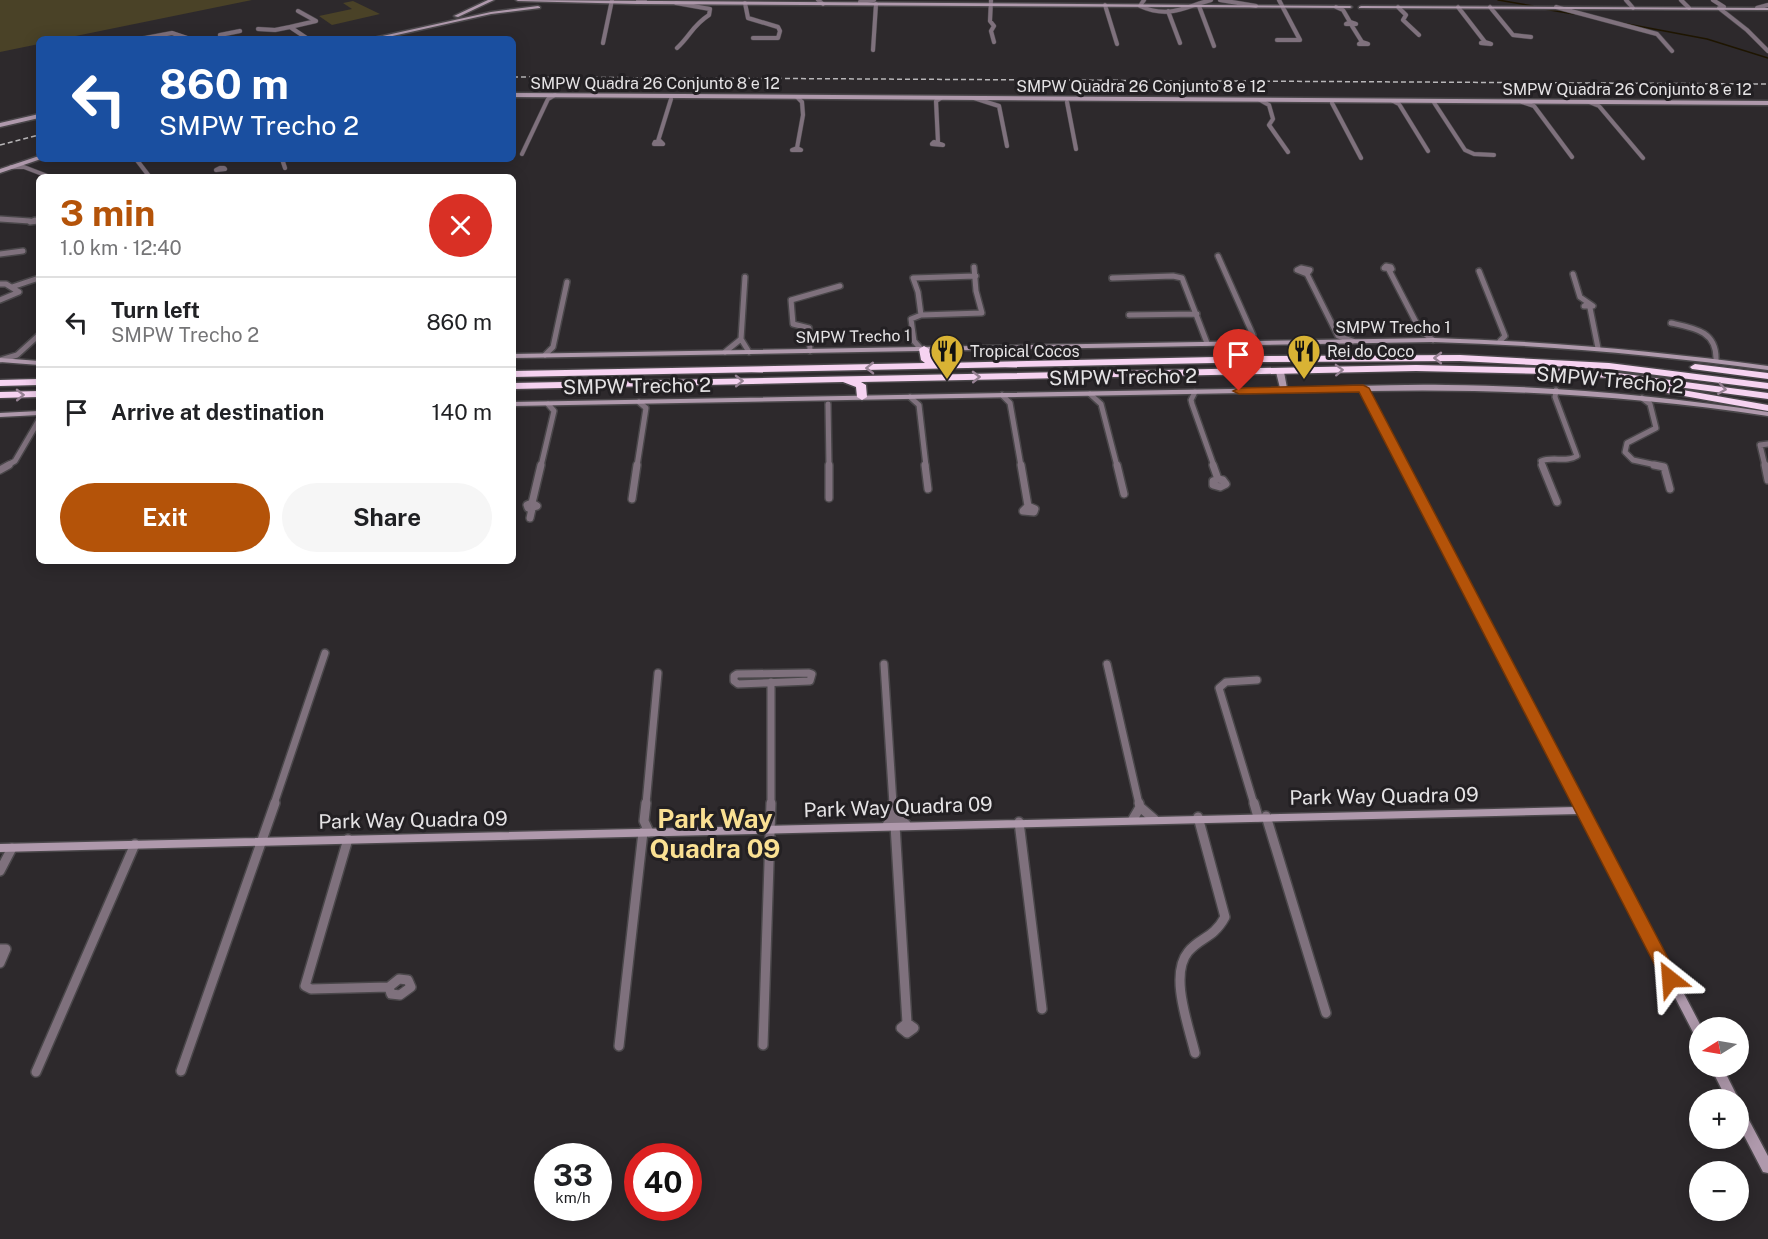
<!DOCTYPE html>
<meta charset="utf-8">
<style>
:root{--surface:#fff;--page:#f6f6f6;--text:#202124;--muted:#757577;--line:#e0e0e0;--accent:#b45309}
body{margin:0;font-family:"Public Sans",sans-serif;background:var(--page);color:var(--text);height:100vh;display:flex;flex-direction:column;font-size:22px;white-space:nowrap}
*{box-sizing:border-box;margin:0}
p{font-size:20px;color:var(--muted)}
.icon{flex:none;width:33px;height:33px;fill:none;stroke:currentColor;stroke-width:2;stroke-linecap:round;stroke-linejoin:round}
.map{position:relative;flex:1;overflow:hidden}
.panel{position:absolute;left:36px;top:174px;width:480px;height:390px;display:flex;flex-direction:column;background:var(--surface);border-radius:9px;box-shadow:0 3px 15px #0003}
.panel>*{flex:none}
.hud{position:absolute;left:36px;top:36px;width:480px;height:126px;border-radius:9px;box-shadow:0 3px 15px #0003;background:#1a4fa0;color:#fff;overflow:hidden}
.needle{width:39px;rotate:259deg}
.buttons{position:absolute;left:1689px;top:1017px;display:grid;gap:12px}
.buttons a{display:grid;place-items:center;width:60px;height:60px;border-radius:50%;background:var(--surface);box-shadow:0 3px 15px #0003;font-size:30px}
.speed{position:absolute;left:534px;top:1143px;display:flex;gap:12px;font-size:30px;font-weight:700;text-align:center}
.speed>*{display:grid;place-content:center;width:78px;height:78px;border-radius:50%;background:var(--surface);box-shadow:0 3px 15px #0003;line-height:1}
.speed small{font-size:15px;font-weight:400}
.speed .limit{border:9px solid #d22;background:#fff;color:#111}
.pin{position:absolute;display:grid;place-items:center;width:51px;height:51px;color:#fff;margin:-62px -26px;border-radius:50% 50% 50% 0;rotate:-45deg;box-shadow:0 0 6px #0007}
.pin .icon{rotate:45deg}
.me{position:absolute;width:66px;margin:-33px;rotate:332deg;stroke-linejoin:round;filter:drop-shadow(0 0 4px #0008)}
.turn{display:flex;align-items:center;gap:21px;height:126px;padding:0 24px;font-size:27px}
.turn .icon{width:78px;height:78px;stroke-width:2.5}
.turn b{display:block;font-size:42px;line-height:51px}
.round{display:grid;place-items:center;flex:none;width:63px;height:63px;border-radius:32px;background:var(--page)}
.overview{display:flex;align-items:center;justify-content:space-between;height:102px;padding:0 24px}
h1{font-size:36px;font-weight:700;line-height:45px;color:var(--accent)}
.cta{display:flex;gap:12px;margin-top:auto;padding:12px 24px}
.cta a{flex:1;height:69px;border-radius:36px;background:var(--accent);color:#fff;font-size:24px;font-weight:700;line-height:69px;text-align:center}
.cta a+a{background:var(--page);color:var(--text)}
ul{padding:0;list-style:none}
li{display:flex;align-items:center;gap:18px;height:90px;padding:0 24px;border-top:2px solid var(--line)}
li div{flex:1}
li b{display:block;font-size:22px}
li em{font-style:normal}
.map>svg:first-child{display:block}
</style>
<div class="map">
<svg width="1768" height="1239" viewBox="0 0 1768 1239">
<rect width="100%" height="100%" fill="#2d292c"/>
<!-- green -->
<path fill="#4a4227" d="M0,0H252L61,39H39V44L0,52Z
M353,1L380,14L332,25L319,16L352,9L343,3Z"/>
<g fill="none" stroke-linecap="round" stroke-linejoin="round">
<!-- stream -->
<path stroke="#1e1500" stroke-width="1.5" d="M1498,0L1533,6
M1544,9L1574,14
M1622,23L1707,39L1768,58"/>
<defs>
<path id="street-far3" d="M818,0L823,4
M991,0L990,21L994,26L991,31L994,42
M1144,0L1140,6C1169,19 1184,7 1211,0
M1220,0L1256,6
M1626,0L1633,8
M1681,0L1689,8
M1713,0L1724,7
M638,1L645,0
M860,2L874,0
M676,3L710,9L709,15C692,26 691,35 677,48
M745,3L748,18L778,27L780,31L778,38H753
M1105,5L1117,44
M1199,6L1214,46
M1336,7L1343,10L1350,22
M1398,7L1406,15L1403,20L1419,35
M1458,7L1485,42
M1490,7L1513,35L1531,37
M1556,7L1657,34L1672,51
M1719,8L1747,30L1768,51
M1757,8L1768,5
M1168,11L1180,43
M1350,22L1356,24H1346Z
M1352,26L1362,42
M290,27L316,21L298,11
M258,29L275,30L290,27L308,39
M220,35L240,31
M140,39L172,33L190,39
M1277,40H1300L1279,0
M1362,42L1368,44H1359Z
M1485,42L1491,44L1481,43Z
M603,43L612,0
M873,50L876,4
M797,97L802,102L803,115L797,148
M974,98L999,106L1007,146
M1260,100L1269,105L1273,119L1269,125L1288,152
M1393,101L1399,104L1428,151
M1433,101L1465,150L1474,154L1494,155
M1067,102L1076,149
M1522,102L1534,106L1572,157
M1589,102L1599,106L1643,158
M1332,103L1361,158
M658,141L671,99
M660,141L663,144H654L655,142Z
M934,142L943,145L932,144Z
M938,142L936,101L941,98
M797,148L801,150H792Z
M522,154L548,99L555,95
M136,159L149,176
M282,159L285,168
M11,167H24L50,177
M220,168H224L225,169L216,170Z"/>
<path id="street-far2" d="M0,219L30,221
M35,220L38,221L30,222Z
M0,254L23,251
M1218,256L1253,335L1247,342
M1386,266L1391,267L1392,269L1384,268Z
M1301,268L1310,270L1307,274L1297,270Z
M1389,270L1420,330L1433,340
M1479,271L1505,336L1500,341
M1307,274L1338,336L1353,341
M1573,274L1580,297L1593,306H1584L1587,304
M745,277L741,339L749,352
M1112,278L1173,276L1182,278L1207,343
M0,284H6L19,292L0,300
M12,287L39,278
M1590,308L1598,348
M921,315L982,313L976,291L974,267
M1129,315L1197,314
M1671,323C1694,328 1717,331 1716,360
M921,349L914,341L911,319L921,315L918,292L913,278L976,276
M810,351L809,328L793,324L791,300L840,286
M725,352L741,339
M545,355L553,347L567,282
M0,360L17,355L39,335
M1195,392L1191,400L1192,404L1214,466
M1090,394L1101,404L1117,466
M1002,395L1010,403L1021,466
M910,397L919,405L926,466
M1642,398L1650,404L1656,428L1627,443L1625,452L1633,460L1661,466
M828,404L829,466
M6,466L15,461L39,420
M541,466L554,411L548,404
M637,466L646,408L639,402
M1543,466L1541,461C1553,456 1566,463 1577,456L1555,397L1556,390
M1765,466L1760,445L1768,444"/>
<path id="street-far1" d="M829,465V498
M925,465L928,489
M1021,465L1028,506
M1117,465L1124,494
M1213,465L1218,479
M1542,465L1557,502
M1654,465L1664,467L1670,489
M1765,465L1768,480
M0,470L9,465
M1218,479L1223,480L1226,484L1220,487L1213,485V481Z
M632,499L637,465
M532,503L537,506L528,508L527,505Z
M532,503L541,465
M1028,506L1035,509L1034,512L1023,511Z
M530,518L532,509
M884,664L893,804
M1107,664L1139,804
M809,673L812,674L810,681L738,684L734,681V676L737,674Z
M771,682V804
M274,804L325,653
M646,804L658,673
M1254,804L1219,688L1226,682L1257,680"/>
<path id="street" d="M646,803L644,821L649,832
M1139,803L1140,807L1154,819
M1254,803L1258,817
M894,815L906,824
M1266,816L1326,1013
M1133,819L1140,807
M1019,822L1042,1009
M887,825L894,815L893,803
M895,825L907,1023
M348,839L305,986L311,989L389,987
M0,871L12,848
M0,949H6L0,963
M399,979L408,980L411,987L400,995L391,994L389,987Z
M907,1023L914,1028L907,1033L901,1028Z
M763,1045L771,803
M619,1046L643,832
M1195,1053C1189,1027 1169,975 1188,952C1200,937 1213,939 1225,917L1198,817
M181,1071L275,803
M36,1072L135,844"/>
<path id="secondary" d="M488,0H494L458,17L454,16Z
M516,0L1350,6L1352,7L1350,8L637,4L518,1Z
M538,6L540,7V8L491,14L379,39H369L491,12Z
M1361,6L1768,8V10L1359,8V7Z
M513,93L1768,101V105L513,97Z
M39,114V118L0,127V123Z
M39,156V159H41L0,173V169Z
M1433,338C1545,341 1657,351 1768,366V370C1657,355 1545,345 1433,342L513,358V354Z
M0,358L39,361V365L0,362Z
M1277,370H1283L1284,372L1287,388C1340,387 1393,384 1446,385C1554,386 1661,396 1768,412V416C1634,396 1503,388 1368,391L1702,1028H1700V1040L1696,1038L1580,814L0,852V844L1576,807L1361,391L513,406V402L1280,388L1276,372Z
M39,411V415L0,417V413Z
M1710,1066H1722L1739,1100L1738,1101V1100H1727Z
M1738,1106L1742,1107L1768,1156V1173L1763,1172L1738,1124Z"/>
<path id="highway" d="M924,346L929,349L931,358L941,363L1263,356L1460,355L1609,363L1768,383V389L1609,369L1460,361L1263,362L513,377V371L925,363L921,360L919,349Z
M1695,364L1768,373V379L1692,369L1690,367Z
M1416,365L1548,368L1610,372L1768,393V399L1610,378L1548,374L1416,371L861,382L866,385L867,397L862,400L857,397L856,387L843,382L513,389V383Z
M39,379V385L0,386V380Z
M1660,386L1768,405V411L1656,391L1655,389Z
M39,391V397L0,398V392Z"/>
</defs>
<!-- street-far3 casing -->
<use href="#street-far3" stroke="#4a474a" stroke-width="5"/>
<!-- street-far2 casing -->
<use href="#street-far2" stroke="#4a474a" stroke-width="8"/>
<!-- street-far1 casing -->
<use href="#street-far1" stroke="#4a474a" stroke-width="10"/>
<!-- street casing -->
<use href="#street" stroke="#4a474a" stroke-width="12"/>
<!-- secondary casing -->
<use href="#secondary" stroke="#4a474a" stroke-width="3"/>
<!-- highway casing -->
<use href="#highway" stroke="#4a474a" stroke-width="3"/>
<!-- street-far3 -->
<use href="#street-far3" stroke="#7f717d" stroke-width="4"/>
<!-- street-far2 -->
<use href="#street-far2" stroke="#7f717d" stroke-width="5"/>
<!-- street-far1 -->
<use href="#street-far1" stroke="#7f717d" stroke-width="7"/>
<!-- street -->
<use href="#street" stroke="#7f717d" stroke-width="9"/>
<!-- secondary -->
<use href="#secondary" fill="#af99ac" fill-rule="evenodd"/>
<!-- highway -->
<use href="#highway" fill="#f6d3f1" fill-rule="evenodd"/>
<!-- rail -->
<path stroke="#b8b6b8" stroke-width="1.5" stroke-dasharray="5 3" stroke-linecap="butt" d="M513,77L1768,84
M0,145L39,135"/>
</g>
<!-- one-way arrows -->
<defs><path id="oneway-chevron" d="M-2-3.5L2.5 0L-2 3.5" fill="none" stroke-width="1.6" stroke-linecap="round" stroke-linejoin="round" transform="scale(1.5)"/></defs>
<g stroke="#978294">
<use href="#oneway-chevron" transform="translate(1438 358) rotate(180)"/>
<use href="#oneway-chevron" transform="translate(870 368) rotate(179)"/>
<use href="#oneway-chevron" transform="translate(1339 370) rotate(-2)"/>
<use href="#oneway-chevron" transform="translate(976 377) rotate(-1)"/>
<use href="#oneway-chevron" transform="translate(739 381) rotate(-1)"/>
<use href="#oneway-chevron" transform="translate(1722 389) rotate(8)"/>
<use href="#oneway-chevron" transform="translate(20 395) rotate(-1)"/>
</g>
<!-- route -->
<path fill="#b45309" stroke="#753606" stroke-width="1.5" d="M1363,385L1369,388L1679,979L1676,984L1670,986L1664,984L1662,979L1359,392L1239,394L1233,391L1239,388Z"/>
<!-- icons -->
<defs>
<symbol id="restaurant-pin" viewBox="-11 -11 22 30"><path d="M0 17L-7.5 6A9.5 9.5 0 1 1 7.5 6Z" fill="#d9b334" stroke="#232023"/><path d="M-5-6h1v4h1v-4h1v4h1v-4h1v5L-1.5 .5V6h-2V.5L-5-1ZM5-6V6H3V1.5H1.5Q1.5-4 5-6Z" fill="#111"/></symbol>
</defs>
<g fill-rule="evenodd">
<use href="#restaurant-pin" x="928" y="332" width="38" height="52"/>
<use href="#restaurant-pin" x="1285" y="332" width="38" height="52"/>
</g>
<g text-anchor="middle" stroke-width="6" stroke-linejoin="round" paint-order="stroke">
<!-- far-street labels -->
<g font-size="16" fill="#e5e3e5" stroke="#232023">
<text x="655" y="89">SMPW Quadra 26 Conjunto 8 e 12</text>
<text x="1141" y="92">SMPW Quadra 26 Conjunto 8 e 12</text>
<text x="1627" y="95">SMPW Quadra 26 Conjunto 8 e 12</text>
<text x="1393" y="333">SMPW Trecho 1</text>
<text transform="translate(853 336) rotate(-1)" y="6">SMPW Trecho 1</text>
</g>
<!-- far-poi labels -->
<g font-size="16" fill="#e5e3e5" stroke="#232023" text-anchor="start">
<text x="970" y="357">Tropical Cocos</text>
<text x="1327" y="357">Rei do Coco</text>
</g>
<!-- street labels -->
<g font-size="20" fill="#e5e3e5" stroke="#232023">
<text transform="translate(1123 377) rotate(-1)" y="7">SMPW Trecho 2</text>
<text transform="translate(1610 380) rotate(5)" y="7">SMPW Trecho 2</text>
<text transform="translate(637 386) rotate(-1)" y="7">SMPW Trecho 2</text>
<text transform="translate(1384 796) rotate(-1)" y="7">Park Way Quadra 09</text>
<text transform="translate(898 807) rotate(-2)" y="7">Park Way Quadra 09</text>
<text transform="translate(413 820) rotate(-1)" y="7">Park Way Quadra 09</text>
</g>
<!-- district labels -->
<g font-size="26" font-weight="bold" fill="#fae093" stroke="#232023">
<text x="715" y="828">Park Way<tspan x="715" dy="30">Quadra 09</tspan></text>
</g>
</g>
</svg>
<div class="buttons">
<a><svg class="needle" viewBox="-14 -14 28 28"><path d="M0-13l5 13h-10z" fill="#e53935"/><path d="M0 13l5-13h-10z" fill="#757577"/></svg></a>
<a>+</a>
<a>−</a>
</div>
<div class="speed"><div>33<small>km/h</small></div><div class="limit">40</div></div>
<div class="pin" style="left:1239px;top:391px;background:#d93025"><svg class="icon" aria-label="arrive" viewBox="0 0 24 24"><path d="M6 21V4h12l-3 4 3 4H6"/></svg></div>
<svg class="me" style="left:1670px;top:979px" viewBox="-20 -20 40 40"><path d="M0-17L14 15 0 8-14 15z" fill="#b45309" stroke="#fff" stroke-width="4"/></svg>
<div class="hud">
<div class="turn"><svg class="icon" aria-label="left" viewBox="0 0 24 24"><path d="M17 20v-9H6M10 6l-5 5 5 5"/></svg><div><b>860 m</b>SMPW Trecho 2</div></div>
</div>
<section class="panel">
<div class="overview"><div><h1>3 min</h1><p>1.0 km · 12:40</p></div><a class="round" style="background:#d93025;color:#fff"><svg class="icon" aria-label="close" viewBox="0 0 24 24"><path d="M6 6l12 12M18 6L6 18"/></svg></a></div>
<ul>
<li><svg class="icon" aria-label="left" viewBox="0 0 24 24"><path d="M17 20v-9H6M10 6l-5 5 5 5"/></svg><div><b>Turn left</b><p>SMPW Trecho 2</p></div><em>860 m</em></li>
<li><svg class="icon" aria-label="arrive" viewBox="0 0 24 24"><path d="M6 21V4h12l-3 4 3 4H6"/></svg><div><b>Arrive at destination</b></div><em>140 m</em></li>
</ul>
<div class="cta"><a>Exit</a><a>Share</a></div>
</section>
</div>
